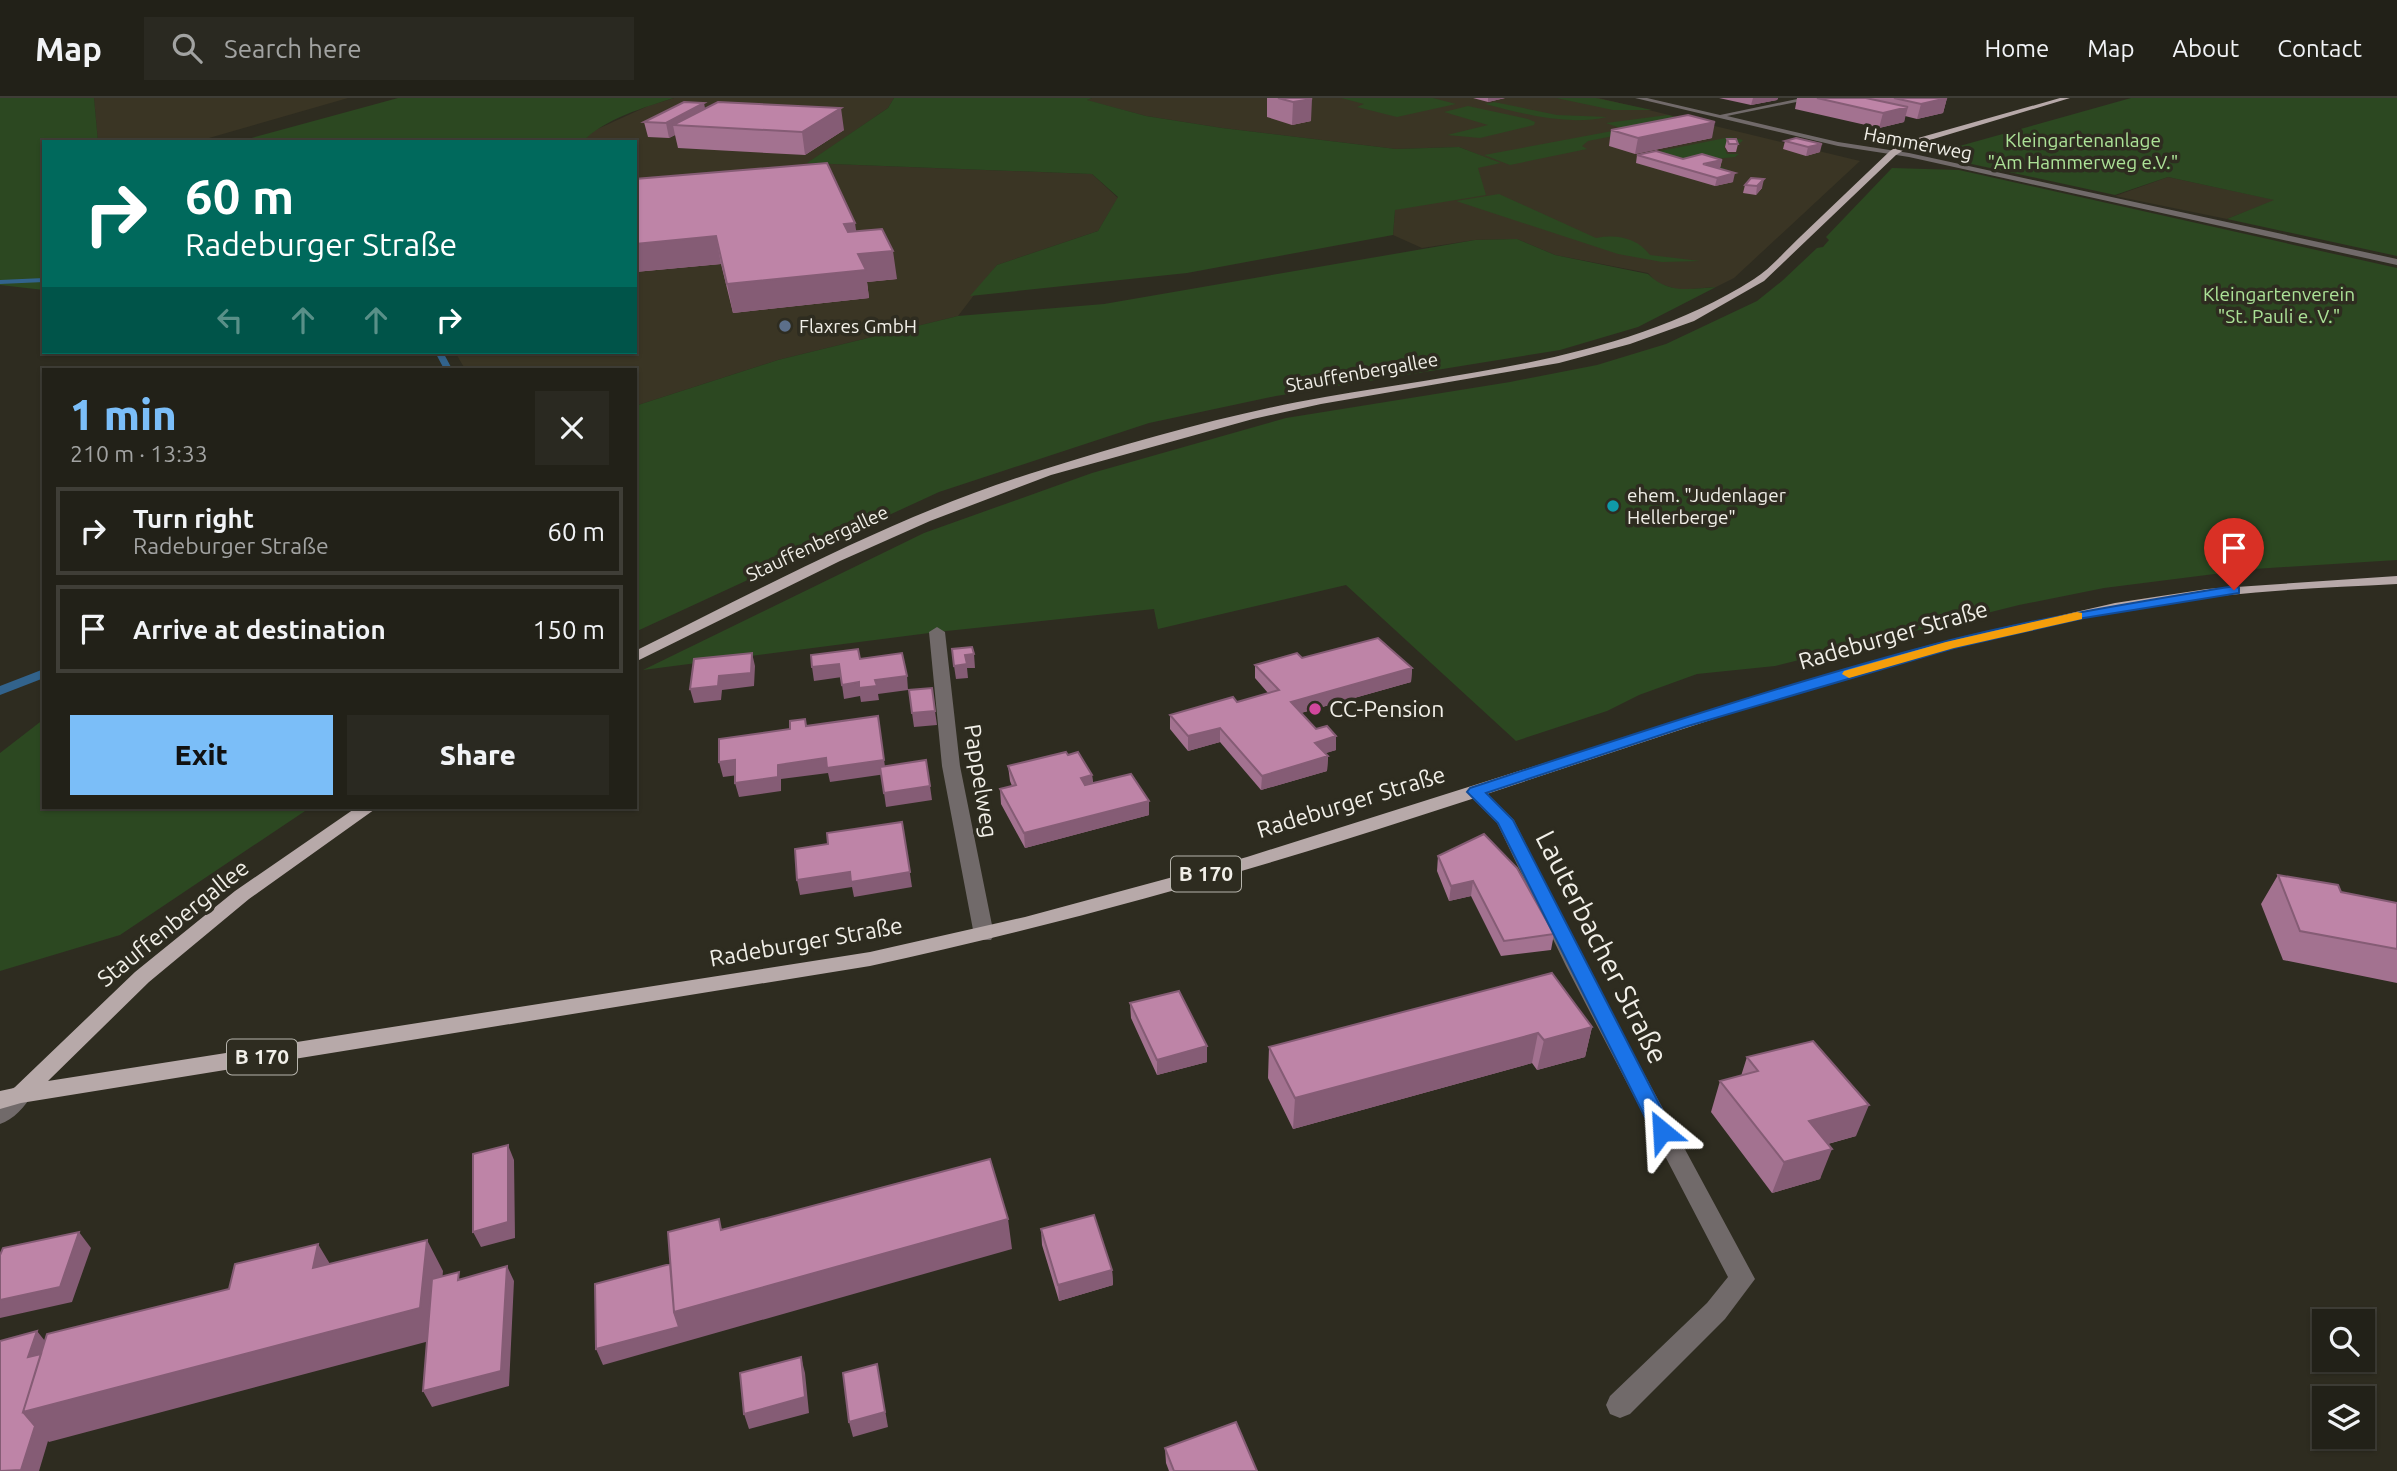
<!DOCTYPE html>
<meta charset="utf-8">
<style>
:root{--surface:#222118;--page:#2a2921;--text:#f1f3f6;--muted:#a2a3a2;--line:#3f3e37;--accent:#7bbef8}
body{margin:0;font-family:Ubuntu,sans-serif;background:var(--page);color:var(--text);height:100vh;display:flex;flex-direction:column;font-size:26px;white-space:nowrap}
*{box-sizing:border-box;margin:0}
p{font-size:23px;color:var(--muted)}
.icon{flex:none;width:38px;height:38px;fill:none;stroke:currentColor;stroke-width:2;stroke-linecap:round;stroke-linejoin:round}
.map{position:relative;flex:1;overflow:hidden}
.panel{position:absolute;left:42px;top:270px;width:595px;height:441px;display:flex;flex-direction:column;background:var(--surface);border-radius:0px;box-shadow:0 2px 5px #0004,0 0 0 2px var(--line)}
.panel>*{flex:none}
.guide{position:absolute;left:42px;top:42px;width:595px;height:214px;border-radius:0px;box-shadow:0 2px 5px #0004,0 0 0 2px var(--line);background:#00695c;color:#fff;overflow:hidden}
.tools{position:absolute;left:2312px;top:1211px;display:grid;gap:14px}
.tools a{display:grid;place-items:center;width:63px;height:63px;border-radius:0px;background:var(--surface);box-shadow:0 2px 5px #0004,0 0 0 2px var(--line);font-size:35px}
.pin{position:absolute;display:grid;place-items:center;width:60px;height:60px;color:#fff;margin:-72px -30px;border-radius:50% 50% 50% 0;rotate:-45deg;box-shadow:0 0 7px #0007}
.pin .icon{rotate:45deg}
.me{position:absolute;width:77px;margin:-38px;rotate:333deg;stroke-linejoin:round;filter:drop-shadow(0 0 5px #0008)}
.turn{display:flex;align-items:center;gap:24px;height:147px;padding:0 28px;font-size:32px}
.turn .icon{width:91px;height:91px;stroke-width:2.5}
.turn b{display:block;font-size:49px;line-height:60px}
.lanes{display:flex;align-items:center;height:66px;padding:0 28px;background:#0003;justify-content:center;gap:35px;direction:ltr}
.lanes .off{opacity:.35}
.round{display:grid;place-items:center;flex:none;width:74px;height:74px;border-radius:0px;background:var(--page)}
.summary{display:flex;align-items:center;justify-content:space-between;height:119px;padding:0 28px}
h1{font-size:42px;font-weight:800;line-height:52px;color:var(--accent)}
.button{display:flex;gap:14px;margin-top:auto;padding:14px 28px}
.button a{flex:1;height:80px;border-radius:0px;background:var(--accent);color:#111;font-size:28px;font-weight:800;line-height:80px;text-align:center}
.button a+a{background:var(--page);color:var(--text)}
ul{padding:0;list-style:none}
li{display:flex;align-items:center;gap:21px;height:88px;margin:0 14px 10px;padding:0 14px;border:4px solid var(--line);border-radius:0px}
li div{flex:1}
li b{display:block;font-size:26px}
li em{font-style:normal}
header{display:flex;align-items:center;gap:42px;box-sizing:border-box;height:98px;padding:0 35px;background:var(--surface);border-bottom:2px solid var(--line)}
header strong{font-size:33px}
nav{display:flex;gap:38px;margin-inline-start:auto;font-size:24px}
.search{width:490px;height:63px;background:var(--page);display:flex;align-items:center;gap:18px;box-sizing:border-box;padding:0 24px;border-radius:0px;color:var(--muted);font-size:26px}
.map>svg:first-child{display:block}
</style>
<header>
<strong>Map</strong>
<div class="search"><svg class="icon" aria-label="search" viewBox="0 0 24 24"><circle cx="10" cy="10" r="6"/><path d="M15 15l6 6"/></svg>Search here</div>
<nav><a>Home</a><a>Map</a><a>About</a><a>Contact</a></nav>
</header>
<div class="map">
<svg width="2397" height="1373" viewBox="0 0 2397 1373">
<rect width="100%" height="100%" fill="#2e2c20"/>
<!-- built -->
<path fill="#3a3524" d="M94,0H348L195,44H98Z
M674,0H894L888,10L808,65L1092,76L1118,100L1098,133L997,167L958,218L778,262L635,308V271H465L455,254H635V44H583L591,34L648,8Z
M1092,0H1599L1860,63L1734,180L1716,189L1679,192L1657,185L1648,175L1555,157L1517,141L1475,142L1422,150L1393,137L1395,112L1478,69L1499,65L1459,49L1396,51L1222,30L1146,18L1085,2Z
M2168,79L2276,102L2227,121L2115,98Z"/>
<!-- green -->
<path fill="#2c4821" d="M0,0H94L98,44H44V192L0,187Z
M398,0H674C648,8 601,22 583,44H237Z
M894,0H1092L1087,2L1146,18L1222,30L1396,51L1459,49L1501,65L1478,70L1486,97L1395,112L1393,137L1187,175L970,198L997,167L1098,133L1118,99L1092,76L807,65L888,10Z
M1341,0H1433L1456,6L1397,19L1357,9L1364,6Z
M1556,0H1596L1652,12H1613Z
M2131,0H2397V158L2227,121L2274,102L2168,79L2115,97L1953,62L1938,54Z
M1494,4L1557,17L1607,19C1567,28 1524,16 1485,6Z
M1468,8L1528,21L1535,24L1534,27L1480,40L1447,37L1488,27L1444,14Z
M1668,17L1690,23L1588,43L1582,48L1587,51L1510,67L1484,57L1623,31L1606,25Z
M1730,39L1743,42L1737,48H1724L1727,56H1739L1735,59L1714,61L1713,66L1726,71H1724L1700,64L1645,56Z
M1892,70L1959,72L2397,170V462L2254,471L2104,490L2019,507L1775,568L1697,576L1639,597L1607,613L1516,643L1346,487L1158,531L1154,511L937,534L643,572L924,435L1092,375L1286,320L1510,284L1597,267L1666,246L1757,203L1782,183L1817,150L1823,149L1829,142L1826,139Z
M1499,96L1596,140C1617,136 1637,140 1650,157L1700,163L1662,164L1618,156L1456,103Z
M1517,141L1555,157L1648,176C1668,196 1690,191 1716,189L1638,229L1560,252L1276,298L1149,325L939,394L635,534V308L778,262L958,218L1104,206L1475,142Z
M44,621V709H311L120,837L0,873V655Z"/>
<g fill="none" stroke-linecap="round" stroke-linejoin="round">
<!-- stream -->
<path fill="#32638c" fill-rule="evenodd" d="M44,180V184L0,186V182Z
M435,254H443L452,271H444Z
M44,571V580L0,597V588Z"/>
<!-- minor -->
<path fill="#716a6a" fill-rule="evenodd" d="M1635,0H1647L1720,17L1802,0H1816L1727,18L1838,44L1909,55L2397,161V167L1909,59L1838,48Z
M937,529L945,534L960,668L994,837L991,842H977L974,837L942,668L929,534Z
M1475,689L1481,690L1514,722L1586,868L1755,1181L1725,1221L1630,1316L1620,1320L1610,1316L1606,1307L1610,1298L1707,1205L1728,1179L1566,868L1497,725L1466,694Z
M21,987L29,990L32,996C26,1008 13,1022 0,1026V1003L13,990Z"/>
<!-- major -->
<path fill="#b7a9a9" fill-rule="evenodd" d="M2060,0H2070L1910,48L1896,57L1764,183L1694,223L1630,246L1559,265L1321,306L1253,321L1051,377L930,423L840,463L635,564V553C769,487 902,414 1045,371C1135,343 1233,315 1325,299C1471,273 1627,262 1754,181C1771,170 1786,152 1800,139C1830,110 1860,82 1890,53L1904,44Z
M2397,478V486C2318,490 2239,493 2160,506C1904,548 1659,641 1413,720C1234,778 1054,828 870,868L21,1005L0,1011V993L14,990L135,874L235,793L357,709H378L249,801L149,884L48,983L870,854L1025,819L1247,759L1747,601L1979,536L2115,505L2207,491Z"/>
</g>
<!-- wall -->
<path fill="#a37290" d="M1267,0H1309L1311,23L1292,27L1267,19Z
M1473,0H1505L1488,4Z
M1719,0H1778L1777,2L1751,7Z
M1797,0H1947L1943,15L1917,21L1905,18L1904,24L1879,30L1795,11Z
M706,10L844,32L805,57L678,50L675,37L669,40L648,39L644,24Z
M1611,32L1712,40L1635,56L1609,48Z
M1796,40L1820,54L1806,58L1783,51L1785,43Z
M1727,41L1738,46L1736,54H1728L1725,49Z
M1637,57L1683,61L1722,62L1720,70L1718,71L1733,84L1715,88L1636,65Z
M1751,80L1762,90L1756,97L1743,95L1745,87Z
M635,81L857,133L897,181L867,184L869,200L733,215L721,166L635,174Z
M1302,560L1412,570L1411,584L1301,615L1316,631L1336,638V652L1325,655L1328,658L1327,673L1261,692L1220,644L1188,653L1170,631V617L1237,604L1268,595L1255,580V567Z
M1068,657L1092,677L1093,685L1149,717L1025,750L1001,706L1000,691L1012,688L1010,683L1008,668Z
M1438,758L1554,836L1551,852L1501,858L1471,798L1449,803L1437,773Z
M2278,777L2341,794L2397,805V885L2283,862L2261,806Z
M1130,905L1207,948V964L1157,977L1131,920Z
M1592,929L1585,959L1537,972L1532,965L1293,1031L1268,980L1269,949Z
M1747,959L1856,1038L1828,1046L1820,1081L1772,1095L1711,1014L1720,983L1741,978Z
M1041,1131L1112,1172L1113,1187L1059,1203L1042,1147Z
M1165,1350L1257,1373H1169L1166,1365Z"/>
<!-- shaded-wall -->
<path fill="#855c75" d="M1488,0H1505L1488,4Z
M1753,0H1778L1777,2L1751,7Z
M1947,0L1943,15L1917,21L1921,6Z
M1312,1L1311,23L1292,27L1293,4Z
M704,5L707,20L673,27L675,37L669,40L666,25Z
M1908,9L1904,24L1879,30L1883,15Z
M841,10L844,32L805,57L802,34Z
M1715,24L1712,40L1635,56L1638,40Z
M1822,46L1820,54L1806,58L1808,49Z
M1722,62L1720,70L1701,75L1703,66Z
M1735,75L1733,84L1715,88L1717,80Z
M1764,81L1762,90L1756,97L1757,88Z
M855,125L859,152L848,153L844,126Z
M716,138L721,166L635,174V146Z
M893,153L897,181L867,184L869,200L733,215L727,186L858,156Z
M752,555L755,568L754,588L722,592L721,602L694,605L690,591L719,578Z
M974,556L975,570H967L968,580L956,581L954,568L965,557Z
M839,566L842,579L814,583L812,569Z
M1412,570L1411,584L1290,618L1291,604Z
M907,578L908,592L878,596L879,602L861,604L860,598L844,601L842,587Z
M935,613L937,627L914,629L912,615Z
M878,618L886,676L830,684L828,675L781,681V693L739,699L735,685L778,667Z
M1220,630V644L1188,653V638Z
M1336,638V652L1314,659L1315,645Z
M1328,658L1327,673L1261,692L1262,678Z
M735,662L738,677L723,679L719,664Z
M1092,677L1093,692L1082,695L1081,680Z
M930,688L932,702L886,709L884,695Z
M1149,703V717L1025,750L1024,735Z
M902,724L912,789L854,799L852,789L800,797L797,782Z
M1473,783L1471,798L1449,803L1451,788Z
M1592,929L1585,959L1537,972L1544,942Z
M1538,935L1532,965L1293,1031L1295,1000Z
M1207,948V964L1157,977V962Z
M1869,1007L1856,1038L1798,1054L1809,1023Z
M508,1047L514,1062L515,1140L481,1149L473,1134Z
M1832,1051L1820,1081L1772,1095L1784,1064Z
M1008,1121L1012,1151L603,1267L596,1251L674,1214Z
M79,1134L91,1150L72,1204L0,1220V1202Z
M427,1142L443,1173L437,1241L49,1344L48,1343L39,1373H18L23,1314Z
M318,1146L336,1176L313,1170Z
M507,1168L514,1183L509,1288L432,1309L423,1293Z
M1112,1172L1113,1187L1059,1203L1058,1187Z
M37,1233L49,1248L41,1275L28,1259Z
M801,1259L805,1275L809,1315L749,1331L744,1316Z
M877,1266L888,1329L853,1339L849,1324Z"/>
<!-- building -->
<path fill="#be84a7" stroke="#855c75" stroke-width="2" d="M1278,0H1309L1312,1L1293,4Z
M1817,0H1866L1908,9L1883,15Z
M1894,0H1947L1921,6Z
M684,4L704,5L666,25L644,24Z
M718,4L841,10L802,34L673,27Z
M1688,17L1715,24L1638,40L1611,32Z
M1796,40L1822,46L1808,49L1785,43Z
M1727,41H1736L1738,46H1729Z
M1656,53L1683,61L1702,56L1722,62L1703,66L1735,75L1717,80L1637,57Z
M827,65L855,125L844,126L848,134L882,131L893,153L858,156L866,172L727,186L716,138L635,146V81Z
M1751,80L1764,81L1757,88L1745,87Z
M1378,540L1412,570L1291,604L1316,631L1327,628L1336,638L1315,645L1328,658L1262,678L1220,630L1188,638L1170,617L1233,599L1237,604L1279,592L1255,567L1297,555L1302,560Z
M972,549L974,556L965,557L967,566L954,568L952,551Z
M858,551L860,561L902,555L907,578L875,582L877,588L859,590V584L842,587L839,566L812,569L811,557Z
M752,555L751,575L719,578L718,588L690,591L694,561Z
M932,590L935,613L912,615L909,592Z
M878,618L884,662L827,670L826,660L778,667V679L735,685V662L719,664V641L790,631V623L805,621L806,628Z
M1066,654L1068,657L1078,654L1092,677L1081,680L1085,687L1131,676L1149,703L1024,735L1000,691L1016,687L1008,668Z
M926,662L930,688L884,695L880,669Z
M902,724L910,774L851,784L850,774L797,782L795,751L828,746L827,735Z
M1484,736L1517,770L1554,836L1504,843L1473,783L1451,788L1438,758Z
M2278,777L2338,787L2341,794L2397,805V851L2300,833Z
M1552,875L1592,929L1544,942L1538,935L1295,1000L1269,949Z
M1179,893L1207,948L1157,962L1130,905Z
M1813,943L1869,1007L1809,1023L1832,1051L1784,1064L1720,983L1758,973L1747,959Z
M508,1047V1124L473,1134V1056Z
M990,1061L1008,1121L674,1214L668,1134L719,1121L721,1132Z
M1094,1117L1112,1172L1058,1187L1041,1131Z
M79,1134L60,1189L0,1202V1157L3,1150Z
M427,1142L420,1210L23,1314L47,1236L229,1191L235,1166L318,1146L313,1170Z
M670,1166L674,1214L679,1229L596,1251L595,1186Z
M507,1168L501,1273L423,1293L432,1181L459,1174L458,1182Z
M37,1233L28,1259L41,1256L23,1314L35,1328L21,1372L0,1373V1243Z
M801,1259L805,1299L744,1316L740,1275Z
M877,1266L885,1314L849,1324L843,1275Z
M1236,1324L1257,1373H1174L1165,1350Z"/>
<!-- route -->
<path fill="#1a73e8" stroke="#114b97" stroke-width="2" d="M2234,488L2239,490V495L2084,520L1954,550L1688,628L1486,695L1513,722L1673,1033L1670,1039L1662,1042L1655,1039L1498,725L1467,694L1470,690C1628,638 1786,585 1947,543C2042,519 2138,504 2234,488Z"/>
<!-- slow -->
<path fill="#f59e0b" d="M2077,514L2082,515V521L1954,550L1849,580L1842,576L1844,573L1946,544Z"/>
<!-- markers -->
<circle fill="#5c6f8a" stroke="#2e2c20" stroke-width="2.5" cx="785" cy="228" r="7"/>
<circle fill="#0f9aa8" stroke="#2e2c20" stroke-width="2.5" cx="1613" cy="408" r="7"/>
<circle fill="#d1479c" stroke="#2e2c20" stroke-width="2.5" cx="1315" cy="611" r="7"/>
<g text-anchor="middle" stroke-width="7" stroke-linejoin="round" paint-order="stroke">
<!-- far-park labels -->
<g font-size="19" fill="#ace297" stroke="#2e2c20">
<text x="2083" y="49">Kleingartenanlage<tspan x="2083" dy="22">"Am Hammerweg e.V."</tspan></text>
<text x="2279" y="203">Kleingartenverein<tspan x="2279" dy="22">"St. Pauli e. V."</tspan></text>
</g>
<!-- far-street labels -->
<g font-size="19" fill="#f1efe8" stroke="#2e2c20">
<text transform="translate(1918 45) rotate(11)" y="7">Hammerweg</text>
<text transform="translate(1362 274) rotate(-10)" y="7">Stauffenbergallee</text>
<text transform="translate(817 445) rotate(-25)" y="7">Stauffenbergallee</text>
</g>
<!-- far-poi labels -->
<g font-size="19" fill="#f1efe8" stroke="#2e2c20" text-anchor="start">
<text x="799" y="235">Flaxres GmbH</text>
<text x="1627" y="404">ehem. "Judenlager<tspan x="1627" dy="22">Hellerberge"</tspan></text>
</g>
<!-- shield labels -->
<g fill="#2e2c20" stroke="#b6b4ac" stroke-width="2">
<rect x="1171" y="758.5" width="70" height="35" rx="5"/>
<rect x="227" y="941.5" width="70" height="35" rx="5"/>
</g>
<g font-size="21" font-weight="bold" fill="#f1efe8">
<text x="1206" y="783">B 170</text>
<text x="262" y="966">B 170</text>
</g>
<!-- street labels -->
<g font-size="23" fill="#f1efe8" stroke="#2e2c20">
<text transform="translate(1893 537) rotate(-16)" y="8">Radeburger Straße</text>
<text transform="translate(981 683) rotate(81)" y="8">Pappelweg</text>
<text transform="translate(1351 704) rotate(-17)" y="8">Radeburger Straße</text>
<text transform="translate(173 825) rotate(-39)" y="8">Stauffenbergallee</text>
<text transform="translate(806 844) rotate(-10)" y="8">Radeburger Straße</text>
</g>
<!-- poi labels -->
<g font-size="23" fill="#f1efe8" stroke="#2e2c20" text-anchor="start">
<text x="1329" y="619">CC-Pension</text>
</g>
<!-- near-street labels -->
<g font-size="28" fill="#f1efe8" stroke="#2e2c20">
<text transform="translate(1602 849) rotate(63)" y="10">Lauterbacher Straße</text>
</g>
</g>
</svg>
<div class="tools">
<a><svg class="icon" aria-label="search" viewBox="0 0 24 24"><circle cx="10" cy="10" r="6"/><path d="M15 15l6 6"/></svg></a>
<a><svg class="icon" aria-label="layers" viewBox="0 0 24 24"><path d="M12 4l9 5-9 5-9-5zM3 14l9 5 9-5"/></svg></a>
</div>
<div class="pin" style="left:2234px;top:492px;background:#d93025"><svg class="icon" aria-label="arrive" viewBox="0 0 24 24"><path d="M6 21V4h12l-3 4 3 4H6"/></svg></div>
<svg class="me" style="left:1662px;top:1033px" viewBox="-20 -20 40 40"><path d="M0-17L14 15 0 8-14 15z" fill="#1a73e8" stroke="#fff" stroke-width="4"/></svg>
<div class="guide">
<div class="turn"><svg class="icon" aria-label="right" viewBox="0 0 24 24"><path d="M7 20v-9h11M14 6l5 5-5 5"/></svg><div><b>60 m</b>Radeburger Straße</div></div>
<div class="lanes"><svg class="icon off" aria-label="left" viewBox="0 0 24 24"><path d="M17 20v-9H6M10 6l-5 5 5 5"/></svg><svg class="icon off" aria-label="ahead" viewBox="0 0 24 24"><path d="M12 20V5M6 11l6-6 6 6"/></svg><svg class="icon off" aria-label="ahead" viewBox="0 0 24 24"><path d="M12 20V5M6 11l6-6 6 6"/></svg><svg class="icon" aria-label="right" viewBox="0 0 24 24"><path d="M7 20v-9h11M14 6l5 5-5 5"/></svg></div>
</div>
<section class="panel">
<div class="summary"><div><h1>1 min</h1><p>210 m · 13:33</p></div><a class="round"><svg class="icon" aria-label="close" viewBox="0 0 24 24"><path d="M6 6l12 12M18 6L6 18"/></svg></a></div>
<ul>
<li><svg class="icon" aria-label="right" viewBox="0 0 24 24"><path d="M7 20v-9h11M14 6l5 5-5 5"/></svg><div><b>Turn right</b><p>Radeburger Straße</p></div><em>60 m</em></li>
<li><svg class="icon" aria-label="arrive" viewBox="0 0 24 24"><path d="M6 21V4h12l-3 4 3 4H6"/></svg><div><b>Arrive at destination</b></div><em>150 m</em></li>
</ul>
<div class="button"><a>Exit</a><a>Share</a></div>
</section>
</div>
